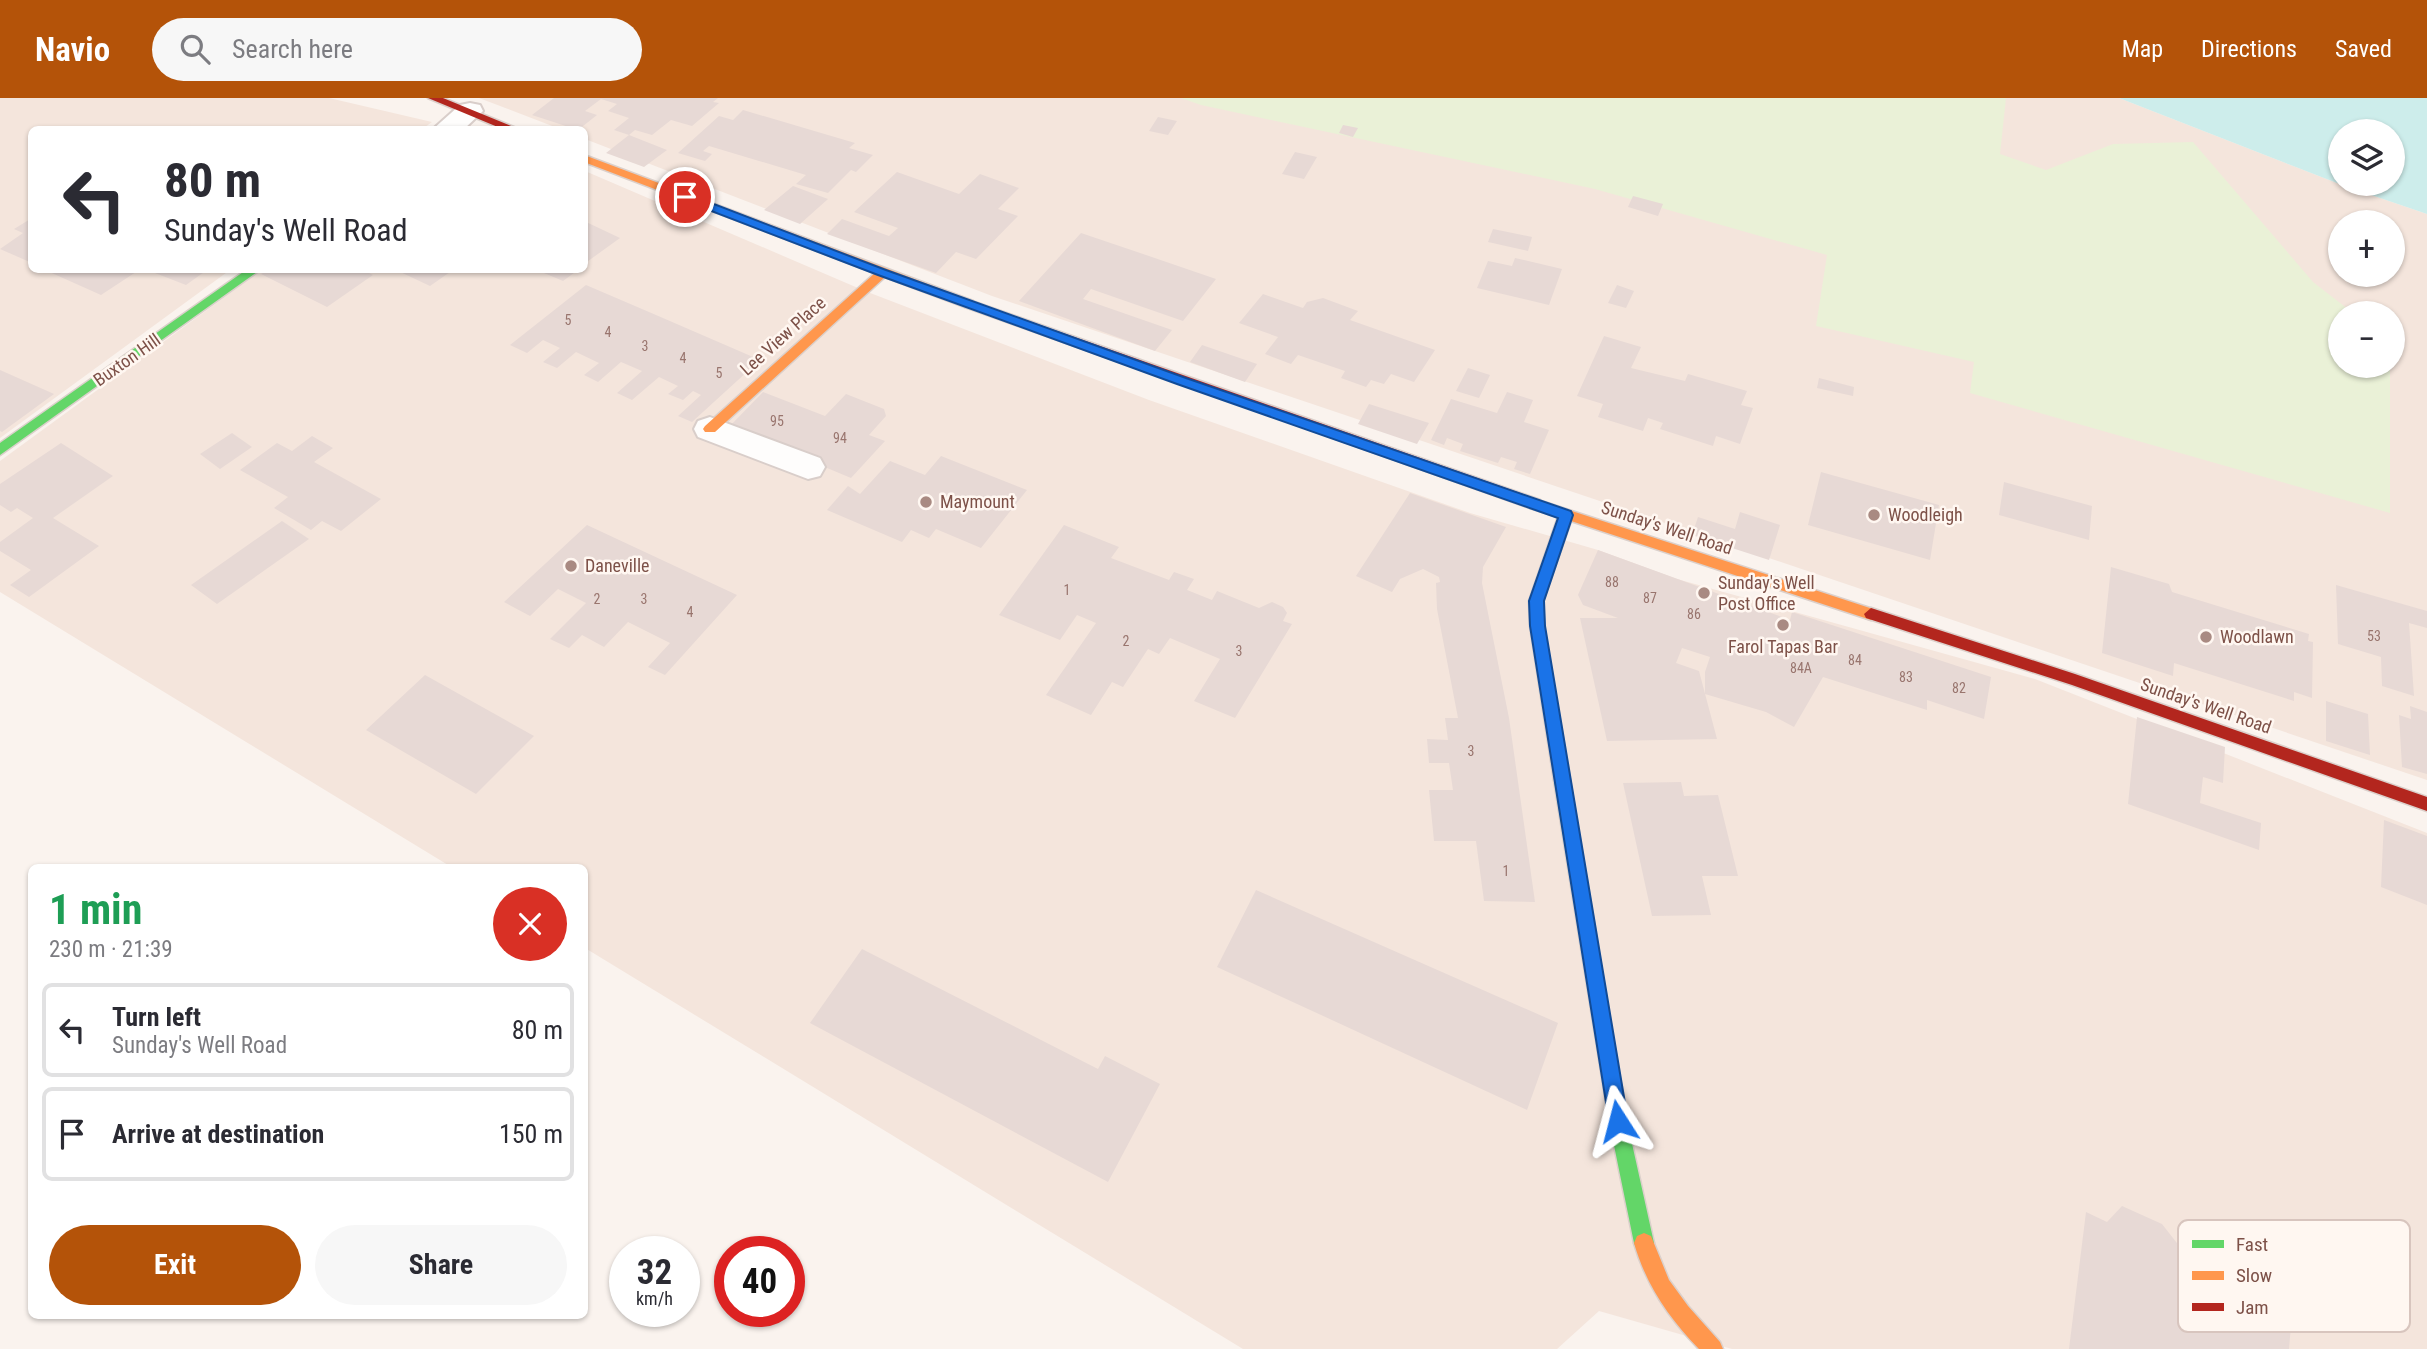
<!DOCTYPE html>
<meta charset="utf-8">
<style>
:root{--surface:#fff;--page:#f7f7f7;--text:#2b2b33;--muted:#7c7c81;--line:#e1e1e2;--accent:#b45309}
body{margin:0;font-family:"Roboto Condensed",sans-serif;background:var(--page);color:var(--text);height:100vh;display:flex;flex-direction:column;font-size:26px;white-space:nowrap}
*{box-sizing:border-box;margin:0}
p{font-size:23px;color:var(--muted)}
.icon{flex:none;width:38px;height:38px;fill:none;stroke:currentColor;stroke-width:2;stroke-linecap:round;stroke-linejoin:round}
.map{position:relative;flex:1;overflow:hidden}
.details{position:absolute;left:28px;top:766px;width:560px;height:455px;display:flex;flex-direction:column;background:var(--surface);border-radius:10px;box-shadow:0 2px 5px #0004}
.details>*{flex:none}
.top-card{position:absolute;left:28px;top:28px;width:560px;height:147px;border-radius:10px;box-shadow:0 2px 5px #0004;background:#fff;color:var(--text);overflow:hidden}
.fabs{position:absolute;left:2328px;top:21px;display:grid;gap:14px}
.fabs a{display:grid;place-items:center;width:77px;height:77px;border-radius:50%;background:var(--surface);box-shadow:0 2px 5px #0004;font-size:35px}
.speed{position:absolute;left:609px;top:1138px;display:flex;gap:14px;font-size:35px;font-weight:700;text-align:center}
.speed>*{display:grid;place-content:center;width:91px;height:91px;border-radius:50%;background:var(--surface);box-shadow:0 2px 5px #0004;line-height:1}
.speed small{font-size:18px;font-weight:400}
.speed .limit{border:10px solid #d22;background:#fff;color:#111}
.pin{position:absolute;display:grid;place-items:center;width:60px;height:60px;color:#fff;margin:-30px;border:4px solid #fff;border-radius:50%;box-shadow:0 2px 7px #0007}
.me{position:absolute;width:77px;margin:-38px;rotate:351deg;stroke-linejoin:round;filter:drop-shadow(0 0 5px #0008)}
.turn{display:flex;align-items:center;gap:24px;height:147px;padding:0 21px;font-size:32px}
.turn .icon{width:91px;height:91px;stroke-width:2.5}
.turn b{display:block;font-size:49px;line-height:60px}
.round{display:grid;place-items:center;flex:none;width:74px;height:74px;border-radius:37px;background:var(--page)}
.headline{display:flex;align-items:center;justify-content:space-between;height:119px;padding:0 21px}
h1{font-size:42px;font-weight:700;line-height:52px;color:#1e9e55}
.cta{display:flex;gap:14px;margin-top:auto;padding:14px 21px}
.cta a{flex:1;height:80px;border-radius:42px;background:var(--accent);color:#fff;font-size:28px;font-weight:700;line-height:80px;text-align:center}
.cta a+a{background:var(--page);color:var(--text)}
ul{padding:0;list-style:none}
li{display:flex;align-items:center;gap:21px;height:94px;margin:0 14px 10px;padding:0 7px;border:4px solid var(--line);border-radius:10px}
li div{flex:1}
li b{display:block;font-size:26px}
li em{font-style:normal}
header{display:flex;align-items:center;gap:42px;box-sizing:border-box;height:98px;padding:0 35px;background:var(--accent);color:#fff}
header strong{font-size:33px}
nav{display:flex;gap:38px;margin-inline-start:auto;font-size:24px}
.search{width:490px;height:63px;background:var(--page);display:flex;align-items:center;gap:18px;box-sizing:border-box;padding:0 24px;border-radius:38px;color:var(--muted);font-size:26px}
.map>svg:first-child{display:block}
</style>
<header>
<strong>Navio</strong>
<div class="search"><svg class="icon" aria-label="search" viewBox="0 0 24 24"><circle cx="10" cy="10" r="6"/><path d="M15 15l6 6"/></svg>Search here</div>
<nav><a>Map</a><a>Directions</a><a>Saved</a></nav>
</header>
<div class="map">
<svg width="2427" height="1251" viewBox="0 0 2427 1251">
<rect width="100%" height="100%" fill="#faf3ee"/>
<!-- residential -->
<path fill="#f4e5dc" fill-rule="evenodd" d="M0,0H329L432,24L421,32H32V172H230L0,340Z
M479,0H2119L2342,87L2427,116V682L992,198L585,41L584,32L560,31ZM2340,124H2392V177H2340ZM2340,215H2392V268H2340Z
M585,73L865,193L1149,302L1470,415L1598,452L1677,481L2035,581L2427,735V1251H1732L1599,1213L1557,1251H1243L585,850L584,770H453L0,494V363L262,172H584Z"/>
<!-- green -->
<path fill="#eaf1d7" d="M1181,0H2006L2000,56L2046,72L2113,46L2193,44L2313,184L2353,215H2340V268H2390V415L1970,295L1974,264L1816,228L1827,157L1595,91L1201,7Z"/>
<!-- water -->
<path fill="#cdedeb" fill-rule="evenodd" d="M2119,0H2427V116L2342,87ZM2340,33H2392V86H2340Z"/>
<!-- building -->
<path fill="#e7d9d5" d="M554,0H718L713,4L719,5L692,28L671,22L652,37L635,32L629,37L614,32L629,20L608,13L617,6L601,1L585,13L597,17L578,32L532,17Z
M743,12L855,45L849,50L873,57L856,74L851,72L828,95L796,86L806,77L709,48L703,53L712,56L705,63L678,55L719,18L733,22Z
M1158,19L1177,23L1168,37L1149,33Z
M1343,27L1358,30L1353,39L1339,35Z
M629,37L667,52L644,69L606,55Z
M1295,54L1317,59L1304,81L1282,76Z
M897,74L959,96L980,76L1019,90L998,111L1018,118L976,161L956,154L936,175L827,136L842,121L889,138L898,130L854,114Z
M793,88L828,101L800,126L764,112Z
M1633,98L1663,106L1658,118L1628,109Z
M32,120V165L0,151L23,135L14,131Z
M584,123L620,140L584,166Z
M1493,131L1532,139L1528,153L1488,144Z
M1081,135L1146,157L1216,181L1183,223L1091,191L1083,201L1172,232L1155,253L1019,203Z
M1515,160L1562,171L1549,207L1477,190L1488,163L1512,168Z
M45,172H139L101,197Z
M160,172H207L186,187L155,175Z
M268,172H363L373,177L327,209L261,176Z
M396,172H453L430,188Z
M548,172H578L563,183L544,175Z
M586,187L656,217L760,262L692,324L678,318L701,297L693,293L683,302L668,296L678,288L659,279L632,302L617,295L642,273L621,264L598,284L584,277L599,265L576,254L557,270L543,264L560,250L543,242L527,255L510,247Z
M1617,187L1634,193L1626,210L1608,205Z
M1263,196L1303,210L1307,204L1323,200L1358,213L1350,222L1435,252L1414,284L1391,276L1384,286L1371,282L1366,289L1341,280L1345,273L1298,257L1291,266L1265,256L1278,239L1239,225Z
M1604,238L1641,249L1631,270L1685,283L1688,276L1747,293L1741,307L1753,310L1740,346L1716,338L1713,348L1660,331L1663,325L1648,320L1643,333L1598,319L1603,306L1577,298Z
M1202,247L1257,266L1245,284L1190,264Z
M1468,270L1490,277L1479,300L1456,293Z
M0,272L54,296L2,334L0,333Z
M1819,280L1854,289L1853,298L1817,290Z
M763,294L825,318L846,296L884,311L886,318L869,337L885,343L851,380L729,329Z
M1507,294L1533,302L1524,324L1549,332L1530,376L1514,371L1517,364L1501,359L1498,365L1460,353L1463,346L1447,340L1444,347L1431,342L1451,301L1497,315Z
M1369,306L1429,325L1417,346L1358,326Z
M232,335L252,349L220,371L200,356Z
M312,338L333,350L314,364L381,401L341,433L322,423L311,432L274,410L288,399L240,372L277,345L292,353Z
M61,345L113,378L53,420L99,448L29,499L10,487L31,472L0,453V444L33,420L17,410L11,414L0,407V386Z
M941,358L1027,392L981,450L936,431L929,440L911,432L902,444L827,412L848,388L860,396L890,363L925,377Z
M1821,374L1939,407L1930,462L1808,427Z
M2004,384L2092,408L2089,442L1999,417Z
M1410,395L1506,429L1483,469L1482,485L1509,620L1535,804L1484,803L1476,743H1434L1429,692H1453L1449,665H1429L1427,641L1448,642L1445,620H1458L1437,511L1436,485L1440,484L1439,479L1423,471L1400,481L1392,494L1356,478Z
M1740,414L1780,427L1769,462L1692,437L1698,419L1735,431Z
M282,423L309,441L217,506L191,487Z
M587,427L737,497L665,577L648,569L670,545L628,524L604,549L582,537L569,550L550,541L586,505L558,491L530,518L504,504Z
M1064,427L1119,449L1111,460L1169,482L1174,474L1194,481L1187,492L1212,502L1217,493L1259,510L1272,504L1283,509L1287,515L1283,523L1292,526L1235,620L1194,603L1220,561L1170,540L1159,556L1148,551L1123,589L1112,584L1091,617L1046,597L1096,525L1077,517L1060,542L999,517Z
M1598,452L1790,522L1792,514L1991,579L1984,621L1927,602V612L1823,579L1794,629L1766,614L1705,596V574L1710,559L1682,550L1676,565L1699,573L1717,641L1607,643L1580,520H1618L1583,507L1578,497Z
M2111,469L2169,486L2172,494L2309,536L2308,543L2313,544L2312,600L2294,594V603L2174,565L2173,578L2102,555Z
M2336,487L2427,513V530L2409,525L2414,598L2382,588L2381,559L2338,546Z
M425,577L534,638L476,696L366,632Z
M2326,603L2368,616L2370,657L2326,643Z
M2410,608L2427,614V676L2402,669L2399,617L2411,621Z
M2137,619L2225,649L2223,685L2203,679L2200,705L2261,725L2259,752L2128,706Z
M1681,684L1684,698L1718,697L1738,778H1702L1711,817L1652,818L1623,685Z
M2384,722L2427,738V807L2381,789Z
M1256,792L1558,925L1527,1012L1217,869Z
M862,851L1098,971L1105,958L1160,986L1108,1084L810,925Z
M2122,1108L2162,1126L2180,1149L2206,1161L2207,1145L2266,1173L2264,1189L2293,1204L2289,1251H2069L2086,1114L2107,1124Z"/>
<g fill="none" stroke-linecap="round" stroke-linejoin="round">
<defs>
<path id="street" d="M470,5L480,7L483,13L463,32H432L460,7Z
M710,319L820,360L825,369L820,378L808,381L698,339L694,331L698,323Z"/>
<path id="fast" d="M246,172H260L0,357V345Z
M1562,675L1568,677L1570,682L1627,1023L1654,1145L1651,1152L1644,1155L1637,1152L1634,1145L1609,1023L1554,682L1556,677Z"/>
<path id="slow" d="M584,57L973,203L975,206L973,209H965L885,179L715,334H705L703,331L705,328L875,175L584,64Z
M1535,401L1876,512L1878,516L1871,522L1571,423L1543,503L1544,528L1570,682L1568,687L1562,689L1556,687L1554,682L1530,528L1529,503L1558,419L1530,410L1528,406Z
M1644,1135L1651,1138L1669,1182L1688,1208L1720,1244L1723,1251H1699C1669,1220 1646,1187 1634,1145L1637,1138Z"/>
<path id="jam" d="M428,0H443L521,32H505Z
M969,202L1540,402L1542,406L1535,411L1530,410L965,209L963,206Z
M1871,510L2075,576L2427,699V713L2072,587L1866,520L1864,516Z"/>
</defs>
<!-- street casing -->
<use href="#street" stroke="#d9ceca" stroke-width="4"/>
<!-- fast casing -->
<use href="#fast" stroke="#dbd0cb" stroke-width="3"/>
<!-- slow casing -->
<use href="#slow" stroke="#dbd0cb" stroke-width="3"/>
<!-- jam casing -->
<use href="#jam" stroke="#dbd0cb" stroke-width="3"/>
<!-- street -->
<use href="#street" fill="#fefdfc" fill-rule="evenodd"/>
<!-- fast -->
<use href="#fast" fill="#63d668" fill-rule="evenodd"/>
<!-- slow -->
<use href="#slow" fill="#ff974d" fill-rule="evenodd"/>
<!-- jam -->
<use href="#jam" fill="#b3261e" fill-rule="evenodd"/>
</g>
<!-- route -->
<path fill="#1a73e8" stroke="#114b97" stroke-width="2" d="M685,95L886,172L1186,280L1571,413L1573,417L1544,503L1545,528L1628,1023L1625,1030L1618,1033L1611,1030L1609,1023L1530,528L1529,503L1558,420L1177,286L878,177L680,101L679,99Z"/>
<!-- markers -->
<g fill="#a98a82" stroke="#fff7f1" stroke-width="2.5">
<circle cx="926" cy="404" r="7"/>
<circle cx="1874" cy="417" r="7"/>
<circle cx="571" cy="468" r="7"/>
<circle cx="1704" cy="495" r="7"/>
<circle cx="1783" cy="527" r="7"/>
<circle cx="2206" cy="539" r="7"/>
</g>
<g text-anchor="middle" stroke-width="5" stroke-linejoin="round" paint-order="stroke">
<!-- number labels -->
<g font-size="14" fill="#99756e">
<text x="568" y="227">5</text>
<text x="608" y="239">4</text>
<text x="645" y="253">3</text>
<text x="683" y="265">4</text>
<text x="719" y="280">5</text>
<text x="777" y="328">95</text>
<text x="840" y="345">94</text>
<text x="1612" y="489">88</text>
<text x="1067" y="497">1</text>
<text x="1650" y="505">87</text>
<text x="597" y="506">2</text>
<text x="644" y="506">3</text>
<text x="690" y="519">4</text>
<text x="1694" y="521">86</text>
<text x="2374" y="543">53</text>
<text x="1126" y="548">2</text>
<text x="1239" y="558">3</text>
<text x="1855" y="567">84</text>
<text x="1801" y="575">84A</text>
<text x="1906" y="584">83</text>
<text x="1959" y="595">82</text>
<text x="1471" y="658">3</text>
<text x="1506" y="778">1</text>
</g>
<!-- street labels -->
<g font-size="18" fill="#7d5148" stroke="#fff7f1">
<text transform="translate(783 238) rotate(-42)" y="6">Lee View Place</text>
<text transform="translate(127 262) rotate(-35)" y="6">Buxton Hill</text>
<text transform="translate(1667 430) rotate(18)" y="6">Sunday's Well Road</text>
<text transform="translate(2206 608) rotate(19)" y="6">Sunday's Well Road</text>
</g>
<!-- poi labels -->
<g font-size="18" fill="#7d5148" stroke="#fff7f1" text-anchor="start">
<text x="940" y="410">Maymount</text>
<text x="1888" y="423">Woodleigh</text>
<text x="585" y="474">Daneville</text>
<text x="1718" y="491">Sunday's Well<tspan x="1718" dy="21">Post Office</tspan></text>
<text x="2220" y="545">Woodlawn</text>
<text x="1783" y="555" text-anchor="middle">Farol Tapas Bar</text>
</g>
</g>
<!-- legend -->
<rect x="2178" y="1122" width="232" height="112" rx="10" fill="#fff7f1" stroke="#d8c5be" stroke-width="2"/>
<rect x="2192" y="1142" width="32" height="8" fill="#63d668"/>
<rect x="2192" y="1173" width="32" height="9" fill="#ff974d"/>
<rect x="2192" y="1205" width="32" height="8" fill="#b3261e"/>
<g font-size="19" fill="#7d5148">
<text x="2236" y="1153">Fast</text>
<text x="2236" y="1184">Slow</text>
<text x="2236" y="1216">Jam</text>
</g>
</svg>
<div class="fabs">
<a><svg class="icon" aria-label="layers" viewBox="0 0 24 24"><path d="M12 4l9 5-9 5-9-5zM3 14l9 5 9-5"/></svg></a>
<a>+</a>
<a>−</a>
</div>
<div class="speed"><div>32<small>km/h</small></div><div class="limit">40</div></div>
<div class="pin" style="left:685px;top:99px;background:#d93025"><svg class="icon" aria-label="arrive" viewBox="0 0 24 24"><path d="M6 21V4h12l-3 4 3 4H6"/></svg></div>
<svg class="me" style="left:1618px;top:1023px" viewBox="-20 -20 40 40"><path d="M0-17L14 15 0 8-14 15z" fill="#1a73e8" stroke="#fff" stroke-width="4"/></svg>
<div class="top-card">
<div class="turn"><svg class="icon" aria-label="left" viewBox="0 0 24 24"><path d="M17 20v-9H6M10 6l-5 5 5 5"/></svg><div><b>80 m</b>Sunday's Well Road</div></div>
</div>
<section class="details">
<div class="headline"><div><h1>1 min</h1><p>230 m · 21:39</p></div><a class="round" style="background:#d93025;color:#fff"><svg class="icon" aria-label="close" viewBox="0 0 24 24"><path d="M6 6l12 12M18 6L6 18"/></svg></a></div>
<ul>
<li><svg class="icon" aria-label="left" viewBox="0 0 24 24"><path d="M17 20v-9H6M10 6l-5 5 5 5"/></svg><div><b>Turn left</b><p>Sunday's Well Road</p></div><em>80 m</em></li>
<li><svg class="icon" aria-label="arrive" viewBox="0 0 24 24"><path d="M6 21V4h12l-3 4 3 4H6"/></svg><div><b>Arrive at destination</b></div><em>150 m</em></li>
</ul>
<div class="cta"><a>Exit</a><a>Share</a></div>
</section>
</div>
